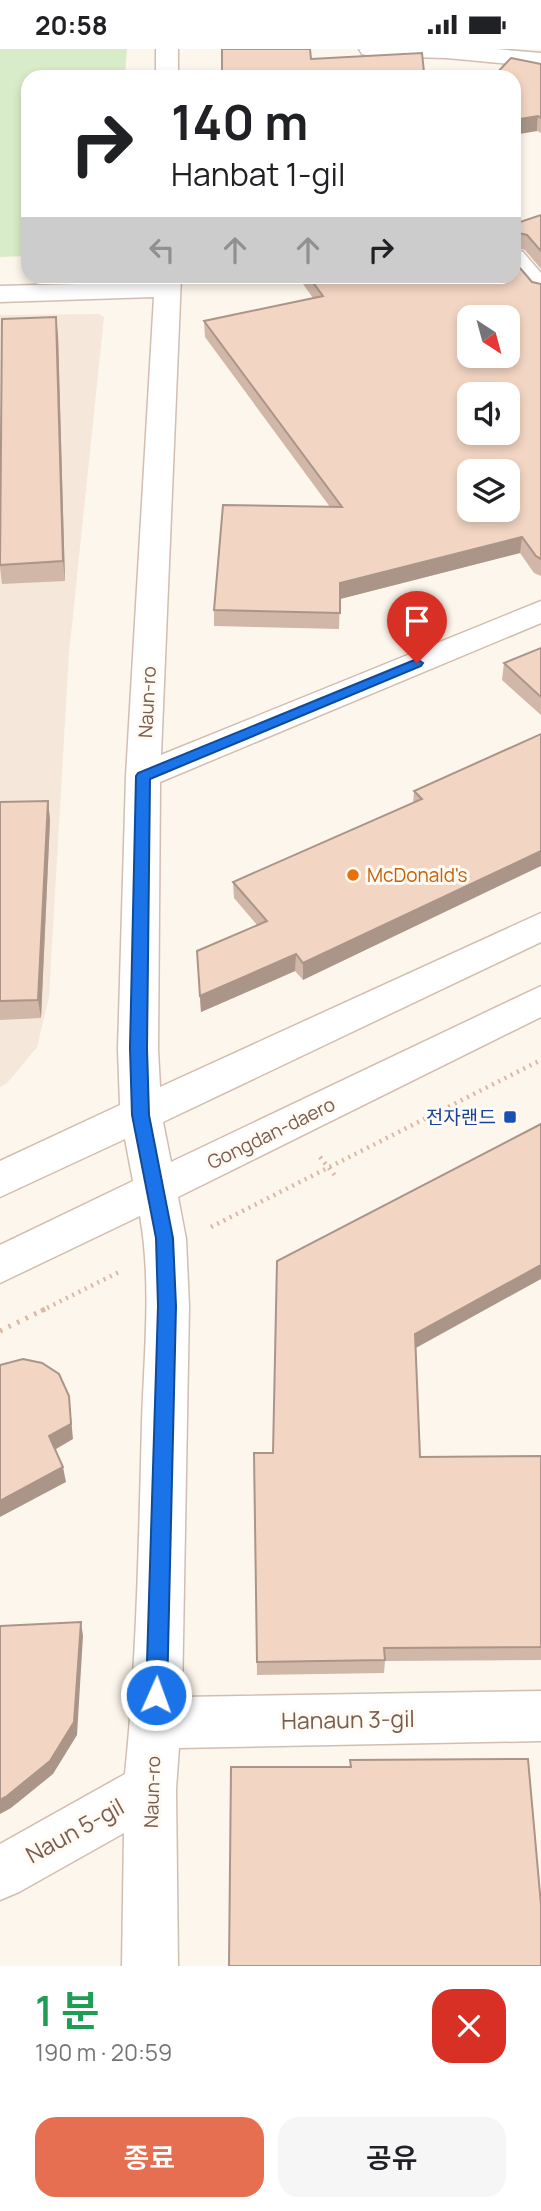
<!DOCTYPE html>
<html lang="ko">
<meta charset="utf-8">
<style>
:root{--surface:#fff;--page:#f6f6f6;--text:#202124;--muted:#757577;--accent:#e76f51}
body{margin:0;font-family:Manrope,"Noto Sans KR",sans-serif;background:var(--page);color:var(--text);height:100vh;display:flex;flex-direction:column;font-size:26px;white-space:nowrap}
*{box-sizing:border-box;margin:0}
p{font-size:23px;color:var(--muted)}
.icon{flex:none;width:38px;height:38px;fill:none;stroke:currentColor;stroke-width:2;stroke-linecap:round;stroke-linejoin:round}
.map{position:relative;height:1917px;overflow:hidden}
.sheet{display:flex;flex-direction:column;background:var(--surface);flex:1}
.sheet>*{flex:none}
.guide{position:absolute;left:21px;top:21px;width:500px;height:214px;border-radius:21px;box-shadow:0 4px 10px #0003;background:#fff;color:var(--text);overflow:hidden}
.needle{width:46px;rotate:144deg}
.controls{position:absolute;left:457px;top:256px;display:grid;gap:14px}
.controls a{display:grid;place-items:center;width:63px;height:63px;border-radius:14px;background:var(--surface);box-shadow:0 4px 10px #0003;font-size:35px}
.pin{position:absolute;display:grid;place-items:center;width:60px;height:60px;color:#fff;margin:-72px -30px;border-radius:50% 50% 50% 0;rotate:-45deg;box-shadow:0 0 7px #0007}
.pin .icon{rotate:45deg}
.me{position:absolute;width:77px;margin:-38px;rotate:2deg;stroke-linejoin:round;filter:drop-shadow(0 0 5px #0008)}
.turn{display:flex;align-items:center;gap:24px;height:147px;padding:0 35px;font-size:32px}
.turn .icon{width:91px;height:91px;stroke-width:2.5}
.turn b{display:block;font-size:49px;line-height:60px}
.lanes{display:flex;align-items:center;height:66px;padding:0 35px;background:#0003;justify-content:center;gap:35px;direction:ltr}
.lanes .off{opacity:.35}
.round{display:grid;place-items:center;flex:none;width:74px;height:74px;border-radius:21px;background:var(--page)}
.overview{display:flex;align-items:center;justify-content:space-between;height:119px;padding:0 35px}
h1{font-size:42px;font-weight:600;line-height:52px;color:#1e9e55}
.button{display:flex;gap:14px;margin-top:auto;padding:14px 35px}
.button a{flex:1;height:80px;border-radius:21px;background:var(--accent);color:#fff;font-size:28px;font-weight:600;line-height:80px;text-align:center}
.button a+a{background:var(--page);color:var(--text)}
.status{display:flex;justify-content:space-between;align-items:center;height:49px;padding:0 35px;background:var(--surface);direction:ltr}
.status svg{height:19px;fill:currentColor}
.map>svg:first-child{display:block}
</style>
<div class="status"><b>20:58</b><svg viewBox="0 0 49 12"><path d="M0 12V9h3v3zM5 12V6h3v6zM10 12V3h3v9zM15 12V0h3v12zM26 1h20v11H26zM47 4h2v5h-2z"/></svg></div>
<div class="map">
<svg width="541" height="1917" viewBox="0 0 541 1917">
<rect width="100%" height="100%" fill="#fdf6ec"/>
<!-- residential -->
<path fill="#f5e8da" d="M99,265L104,268L69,604L49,948L37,998L7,1034L0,1038V266Z"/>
<!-- green -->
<path fill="#d8ecc9" d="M0,0H127L125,28H28V207L0,208Z"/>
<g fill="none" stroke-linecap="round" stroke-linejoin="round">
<defs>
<path id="minor" d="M156,0H178V28H156Z
M359,0H495L541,4V18L447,9L370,7L362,5Z
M514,200L523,203L541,224V249L532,247L514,225Z
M155,228H181L161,706L541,552V574L160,733L158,1000L160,1038L541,864V893L163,1073L171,1113L541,937V968L178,1148L186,1190L189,1257L182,1648L541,1642V1692L179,1699L176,1740L178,1917H122L124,1784L19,1843L0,1851V1795L125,1725C137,1609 139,1491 142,1374C144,1306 152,1234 140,1167L0,1234V1196L133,1132L125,1090L0,1148V1112L120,1056L118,1000L126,727L154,248L0,253V237L155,233Z"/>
</defs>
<!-- minor casing -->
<use href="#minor" stroke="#d1beb0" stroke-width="3"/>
<!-- path-far1 -->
<path stroke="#d9b8a5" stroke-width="4.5" stroke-dasharray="2 5" stroke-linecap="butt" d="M320,1108L337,1129
M211,1178L541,1011
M41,1262L119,1223"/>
<!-- path -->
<path stroke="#d9b8a5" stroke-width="5" stroke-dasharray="2.5 7" stroke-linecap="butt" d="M0,1282L45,1260"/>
<!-- minor -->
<use href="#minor" fill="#fff" fill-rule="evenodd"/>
</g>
<!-- wall -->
<path fill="#d1b7a8" d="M541,15V84L537,82Z
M541,166V220L525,201L514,198V175Z
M298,228H514L541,235V527L534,524L520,504L340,550L339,580L214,577V561L330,458L205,288L204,272L313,249Z
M2,270L58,286L65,532L2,535L0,518Z
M541,599V666L502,631L504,614Z
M541,685L303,931L295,922L201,963L197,902L257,876L234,849L233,833L413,754L414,742Z
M48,752L50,771L41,969L0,971V753Z
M416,1299L420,1408L541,1407V1611L385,1612L384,1624L257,1626L254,1404H273Z"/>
<!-- shaded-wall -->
<path fill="#aa9588" d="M538,67L537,82L514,86V71Z
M56,268L58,286L65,532L63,512Z
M522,488L520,504L340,550V534Z
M48,752L50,771L41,969L38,951Z
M541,802V817L303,931V914Z
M296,905L295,922L201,963L200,947Z
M541,1216V1230L414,1300L415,1285Z
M69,1347L73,1390L51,1403L49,1387Z
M63,1418L66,1433L0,1468V1452Z
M81,1573L83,1587L77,1686L53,1725L11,1759L0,1765V1751Z"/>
<!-- building -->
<path fill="#f3d5c3" stroke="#aa9588" stroke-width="2" fill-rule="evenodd" d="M222,0H310L311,10L422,4L424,23H434L435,28H222Z
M511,9L541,15V69L538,67L514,71V28H493Z
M541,166V202L527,186L514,183V175Z
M514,212L532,233L541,235V510L536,507L522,488L340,534V564L214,561L223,456L342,458L204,272L323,247L309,228H514ZM469,268H508V306H469ZM469,345H508V383H469ZM469,422H508V460H469Z
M56,268L63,512L0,516L2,270Z
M541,599V648L504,614Z
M541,685V802L303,914L296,905L200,947L197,902L267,872L233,833L422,750L414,742Z
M48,752L38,951L0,952V753Z
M541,1075V1216L415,1285L420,1408L541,1407V1598L384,1599L385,1611L257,1613L254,1404H273L277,1212Z
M23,1310L42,1314L59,1325L69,1347L71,1375L49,1387L63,1418L0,1452V1316Z
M81,1573L74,1673L50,1712L7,1747L0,1751V1577Z
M528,1710L541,1856V1917H229L231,1718H351L350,1711Z"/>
<!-- route -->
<path fill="#1a73e8" stroke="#114b97" stroke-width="2" d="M417,610L423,614L421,617L150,730L147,999L149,1066L173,1189L176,1257L167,1646L164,1654L156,1657L149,1654L146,1646L158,1257L156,1189L132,1066L130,999L136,727L138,724Z"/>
<!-- markers -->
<circle fill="#e8710a" stroke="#fffaf3" stroke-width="2.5" cx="353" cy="826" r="7"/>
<rect fill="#1a4fb4" stroke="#fffaf3" stroke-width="2.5" x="503" y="1061" width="14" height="14" rx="3.5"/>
<g text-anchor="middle" stroke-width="6" stroke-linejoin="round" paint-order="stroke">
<!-- street labels -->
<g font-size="19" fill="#7a5c4d" stroke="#fffaf3">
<text transform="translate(147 653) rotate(-87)" y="7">Naun-ro</text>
<text transform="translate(271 1084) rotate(-26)" y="7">Gongdan-daero</text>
<text transform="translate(152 1743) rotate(-88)" y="7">Naun-ro</text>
</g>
<!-- food labels -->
<g font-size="19" fill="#c56008" stroke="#fffaf3" text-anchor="start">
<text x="367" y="833">McDonald's</text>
</g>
<!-- transit labels -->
<g font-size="19" fill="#164399" stroke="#fffaf3" text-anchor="end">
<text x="496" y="1075">전자랜드</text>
</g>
<!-- near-street labels -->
<g font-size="23" fill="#7a5c4d" stroke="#fffaf3">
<text transform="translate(348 1671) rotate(-1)" y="8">Hanaun 3-gil</text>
<text transform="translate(75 1782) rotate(-29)" y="8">Naun 5-gil</text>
</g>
</g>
</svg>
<div class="controls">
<a><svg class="needle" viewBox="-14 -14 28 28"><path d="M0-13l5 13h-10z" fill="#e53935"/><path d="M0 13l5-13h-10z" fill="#757577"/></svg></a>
<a><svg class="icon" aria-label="sound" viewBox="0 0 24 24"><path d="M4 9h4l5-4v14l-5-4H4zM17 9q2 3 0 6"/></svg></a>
<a><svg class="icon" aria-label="layers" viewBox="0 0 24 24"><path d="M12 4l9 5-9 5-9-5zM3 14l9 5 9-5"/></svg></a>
</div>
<div class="pin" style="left:417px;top:614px;background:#d93025"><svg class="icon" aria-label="arrive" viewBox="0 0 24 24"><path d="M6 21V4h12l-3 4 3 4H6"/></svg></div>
<svg class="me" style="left:156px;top:1646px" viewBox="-20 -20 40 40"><circle r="17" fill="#1a73e8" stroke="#fff" stroke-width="3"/><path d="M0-11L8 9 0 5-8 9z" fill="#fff"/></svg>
<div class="guide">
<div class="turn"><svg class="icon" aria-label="right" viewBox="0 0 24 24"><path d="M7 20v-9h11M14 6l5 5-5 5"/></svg><div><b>140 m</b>Hanbat 1-gil</div></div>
<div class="lanes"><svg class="icon off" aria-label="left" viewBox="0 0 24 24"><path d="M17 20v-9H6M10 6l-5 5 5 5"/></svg><svg class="icon off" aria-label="ahead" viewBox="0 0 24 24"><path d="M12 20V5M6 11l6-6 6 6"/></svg><svg class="icon off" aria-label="ahead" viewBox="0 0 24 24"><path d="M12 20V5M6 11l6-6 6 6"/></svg><svg class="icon" aria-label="right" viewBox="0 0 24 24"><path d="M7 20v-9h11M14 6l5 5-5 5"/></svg></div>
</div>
</div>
<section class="sheet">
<div class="overview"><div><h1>1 분</h1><p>190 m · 20:59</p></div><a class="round" style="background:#d93025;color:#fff"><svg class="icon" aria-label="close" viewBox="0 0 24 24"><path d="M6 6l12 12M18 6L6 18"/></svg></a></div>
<div class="button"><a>종료</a><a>공유</a></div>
</section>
